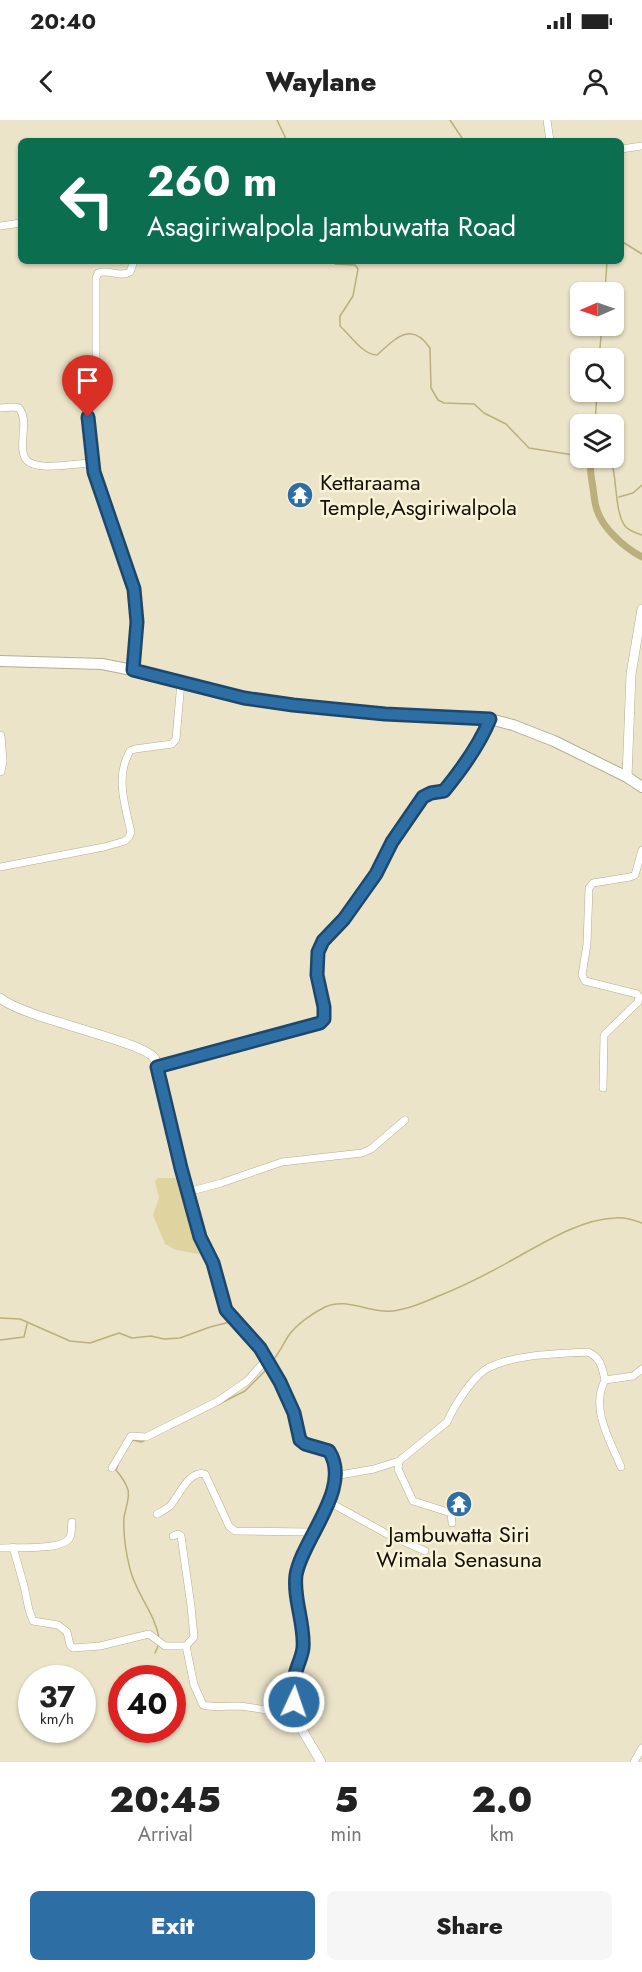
<!DOCTYPE html>
<style>
:root{--surface:#fff;--page:#f6f6f6;--text:#222;--muted:#767676;--accent:#2d6fa5}
body{margin:0;font-family:Jost,sans-serif;background:var(--page);color:var(--text);height:100vh;display:flex;flex-direction:column;font-size:22px;white-space:nowrap}
*{box-sizing:border-box;margin:0}
p{font-size:20px;color:var(--muted)}
.icon{flex:none;width:33px;height:33px;fill:none;stroke:currentColor;stroke-width:2;stroke-linecap:round;stroke-linejoin:round}
.map{position:relative;height:1642px;overflow:hidden}
.drawer{display:flex;flex-direction:column;background:var(--surface);flex:1}
.drawer>*{flex:none}
.hud{position:absolute;left:18px;top:18px;width:606px;height:126px;border-radius:9px;box-shadow:0 2px 4px #0004;background:#0b6e4f;color:#fff;overflow:hidden}
.needle{width:39px;rotate:268deg}
.tools{position:absolute;left:570px;top:162px;display:grid;gap:12px}
.tools a{display:grid;place-items:center;width:54px;height:54px;border-radius:9px;background:var(--surface);box-shadow:0 2px 4px #0004;font-size:30px}
.speed{position:absolute;left:18px;top:1545px;display:flex;gap:12px;font-size:30px;font-weight:700;text-align:center}
.speed>*{display:grid;place-content:center;width:78px;height:78px;border-radius:50%;background:var(--surface);box-shadow:0 2px 4px #0004;line-height:1}
.speed small{font-size:15px;font-weight:400}
.speed .limit{border:9px solid #d22;background:#fff;color:#111}
.pin{position:absolute;display:grid;place-items:center;width:51px;height:51px;color:#fff;margin:-62px -26px;border-radius:50% 50% 50% 0;rotate:-45deg;box-shadow:0 0 6px #0007}
.pin .icon{rotate:45deg}
.me{position:absolute;width:66px;margin:-33px;rotate:3deg;stroke-linejoin:round;filter:drop-shadow(0 0 4px #0008)}
.turn{display:flex;align-items:center;gap:21px;height:126px;padding:0 30px;font-size:27px}
.turn .icon{width:78px;height:78px;stroke-width:2.5}
.turn b{display:block;font-size:42px;line-height:51px}
.eta{display:flex;justify-content:space-evenly;align-items:center;height:102px;text-align:center}
.eta b{font-size:36px;font-weight:800;line-height:42px}
.cta{display:flex;gap:12px;margin-top:auto;padding:12px 30px}
.cta a{flex:1;height:69px;border-radius:9px;background:var(--accent);color:#fff;font-size:24px;font-weight:800;line-height:69px;text-align:center}
.cta a+a{background:var(--page);color:var(--text)}
.status{display:flex;justify-content:space-between;align-items:center;height:42px;padding:0 30px;background:var(--surface);direction:ltr}
.status svg{height:16px;fill:currentColor}
header{display:flex;justify-content:space-between;align-items:center;height:78px;padding:0 30px;background:var(--surface);font-size:27px;font-weight:800}
.map>svg:first-child{display:block}
</style>
<div class="status"><b>20:40</b><svg viewBox="0 0 49 12"><path d="M0 12V9h3v3zM5 12V6h3v6zM10 12V3h3v9zM15 12V0h3v12zM26 1h20v11H26zM47 4h2v5h-2z"/></svg></div>
<header><svg class="icon" aria-label="back" viewBox="0 0 24 24"><path d="M15 5l-7 7 7 7"/></svg>Waylane<svg class="icon" aria-label="person" viewBox="0 0 24 24"><circle cx="12" cy="8" r="4"/><path d="M4 21q1-7 8-7t8 7"/></svg></header>
<div class="map">
<svg width="642" height="1642" viewBox="0 0 642 1642">
<rect width="100%" height="100%" fill="#ebe4c9"/>
<!-- green -->
<path fill="#dfd3a0" d="M158,1058H182L206,1133L204,1135L176,1130L165,1124L153,1095L159,1078L155,1061Z"/>
<g fill="none" stroke-linecap="round" stroke-linejoin="round">
<!-- stream -->
<path stroke="#bbaf7d" stroke-width="1.5" d="M277,0L287,21
M450,0L464,21
M621,121L642,134
M331,141L335,144L355,145L358,149L353,176L340,196V206C351,216 363,235 377,235C395,219 411,200 430,228L431,268L438,280L444,283L474,284L484,293L506,304L529,328L580,336
M605,172L607,141
M599,238L602,206
M595,304L597,272
M586,338L612,344C617,361 615,393 625,406C629,411 636,413 642,415
M619,377L633,373L642,365
M0,1198L20,1199L70,1221L90,1223L119,1213L132,1218L151,1216L164,1219L180,1218L210,1207L230,1202L255,1230
M0,1220L24,1217L27,1204
M272,1242C279,1233 283,1224 289,1215C297,1204 313,1193 325,1187C344,1178 365,1190 384,1191C401,1193 424,1182 441,1175C466,1165 491,1152 514,1139C543,1123 581,1099 615,1098C624,1097 634,1100 642,1103
M171,1308L245,1271L268,1248
M131,1322L133,1320L141,1322L151,1318
M118,1345L116,1350C121,1356 126,1363 128,1370C130,1379 125,1389 124,1398C123,1415 126,1433 130,1449C136,1474 155,1493 159,1518
M155,1533L158,1526"/>
<!-- canal -->
<path stroke="#bbaf7d" stroke-width="7" d="M592,339C589,347 591,355 592,362C594,372 594,382 597,390C603,409 625,428 642,437"/>
<defs>
<path id="street" d="M547,0L550,21
M621,29L642,26
M0,106L21,103
M0,288L14,287L19,288C25,296 24,305 23,315C23,322 21,331 25,338C34,353 76,343 92,343
M133,550L137,502L134,469L97,363L89,317L88,297L96,249V158L98,153C110,149 119,158 130,152L134,141
M0,747L104,727L125,721L129,717L131,712C125,686 115,656 130,631L135,629L172,624L176,619L181,562
M157,947L320,903L324,899V887L317,856L316,840L323,821L344,799L376,755L392,722L423,677L431,673L444,671C462,649 479,626 490,599
M603,968L604,915L638,882L639,877L637,874L585,861L582,855L587,824L589,768L593,763L630,757L635,755L642,730
M188,1072L221,1063L282,1042L362,1033L371,1029L405,1000
M605,1260L633,1256L642,1249
M399,1341L398,1349L413,1381L451,1393L452,1403
M112,1348L131,1316L146,1317L218,1281L247,1261L266,1240
M334,1356L374,1349L399,1341L447,1302C454,1286 474,1254 490,1247C517,1234 558,1234 588,1232C601,1238 602,1247 605,1260C590,1289 610,1320 621,1347
M329,1382L387,1414L425,1431
M157,1394C161,1392 166,1389 170,1386C179,1376 189,1349 205,1354L229,1406L235,1411L309,1412L314,1414
M13,1427L24,1466L29,1490L33,1501L58,1505L67,1512L70,1525L73,1528L100,1526L149,1514L165,1526H186L194,1517L191,1486L181,1416L178,1414L173,1416
M0,1428C15,1427 64,1431 70,1417C72,1413 71,1407 72,1402
M186,1526L194,1565L203,1585C215,1588 225,1586 237,1586C256,1587 275,1592 294,1596
M634,1642L642,1628"/>
<path id="secondary" d="M0,616L2,641L0,651
M627,657L631,554L642,489
M0,878C28,900 145,921 155,939L181,1048L200,1117L213,1143L226,1190L260,1229L280,1262L294,1293L300,1320L305,1324L329,1331L334,1338L336,1347L329,1384L300,1442L296,1456L303,1530L295,1555L294,1596L321,1642"/>
<path id="primary" d="M0,541L102,544L147,553L244,578L293,585L385,594L490,599L513,605L554,621L627,657L642,667"/>
</defs>
<!-- street casing -->
<use href="#street" stroke="#b3ad93" stroke-width="8"/>
<!-- secondary casing -->
<use href="#secondary" stroke="#b3ad93" stroke-width="10"/>
<!-- primary casing -->
<use href="#primary" stroke="#b3ad93" stroke-width="12"/>
<!-- street -->
<use href="#street" stroke="#fff" stroke-width="7"/>
<!-- secondary -->
<use href="#secondary" stroke="#fff" stroke-width="9"/>
<!-- primary -->
<use href="#primary" stroke="#fff" stroke-width="10"/>
</g>
<g fill="none" stroke-linecap="round" stroke-linejoin="round">
<defs>
<path id="route" d="M88,297L94,352L134,469L137,502L133,550L244,578L293,585L385,594L490,599C479,626 462,649 444,671L431,673L423,677L392,722L376,754L344,799L323,821L318,832L317,855L324,887V899L320,903L157,947L181,1048L200,1117L213,1143L226,1190L260,1228L280,1262L294,1293L300,1320L305,1324L329,1331C353,1368 302,1419 296,1455C293,1479 305,1504 303,1528C302,1537 297,1546 295,1555C293,1564 294,1573 294,1582"/>
</defs>
<!-- route casing -->
<use href="#route" stroke="#1d486b" stroke-width="15"/>
<!-- route -->
<use href="#route" stroke="#2d6fa5" stroke-width="10"/>
</g>
<!-- icons -->
<defs>
<symbol id="temple-disc" viewBox="-11 -11 22 22"><circle r="9.5" fill="#2d6fa5" stroke="#f8f2d6"/><path d="M0-6L5-2H3V0L6.5 2.5H4V6H1.5V3h-3V6H-4V2.5H-6.5L-3 0V-2H-5Z" fill="#fff"/></symbol>
</defs>
<g fill-rule="evenodd">
<use href="#temple-disc" x="285" y="360" width="30" height="30"/>
<use href="#temple-disc" x="444" y="1369" width="30" height="30"/>
</g>
<g text-anchor="middle" stroke-width="5" stroke-linejoin="round" paint-order="stroke">
<!-- poi labels -->
<g font-size="22" fill="#110f06" stroke="#f8f2d6" text-anchor="start">
<text x="320" y="370">Kettaraama<tspan x="320" dy="25">Temple,Asgiriwalpola</tspan></text>
<text x="459" y="1422" text-anchor="middle">Jambuwatta Siri<tspan x="459" dy="25">Wimala Senasuna</tspan></text>
</g>
</g>
</svg>
<div class="tools">
<a><svg class="needle" viewBox="-14 -14 28 28"><path d="M0-13l5 13h-10z" fill="#e53935"/><path d="M0 13l5-13h-10z" fill="#767676"/></svg></a>
<a><svg class="icon" aria-label="search" viewBox="0 0 24 24"><circle cx="10" cy="10" r="6"/><path d="M15 15l6 6"/></svg></a>
<a><svg class="icon" aria-label="layers" viewBox="0 0 24 24"><path d="M12 4l9 5-9 5-9-5zM3 14l9 5 9-5"/></svg></a>
</div>
<div class="speed"><div>37<small>km/h</small></div><div class="limit">40</div></div>
<div class="pin" style="left:88px;top:297px;background:#d93025"><svg class="icon" aria-label="arrive" viewBox="0 0 24 24"><path d="M6 21V4h12l-3 4 3 4H6"/></svg></div>
<svg class="me" style="left:294px;top:1582px" viewBox="-20 -20 40 40"><circle r="17" fill="#2d6fa5" stroke="#fff" stroke-width="3"/><path d="M0-11L8 9 0 5-8 9z" fill="#fff"/></svg>
<div class="hud">
<div class="turn"><svg class="icon" aria-label="left" viewBox="0 0 24 24"><path d="M17 20v-9H6M10 6l-5 5 5 5"/></svg><div><b>260 m</b>Asagiriwalpola Jambuwatta Road</div></div>
</div>
</div>
<section class="drawer">
<div class="eta">
<div><b>20:45</b><p>Arrival</p></div>
<div><b>5</b><p>min</p></div>
<div><b>2.0</b><p>km</p></div>
</div>
<div class="cta"><a>Exit</a><a>Share</a></div>
</section>
